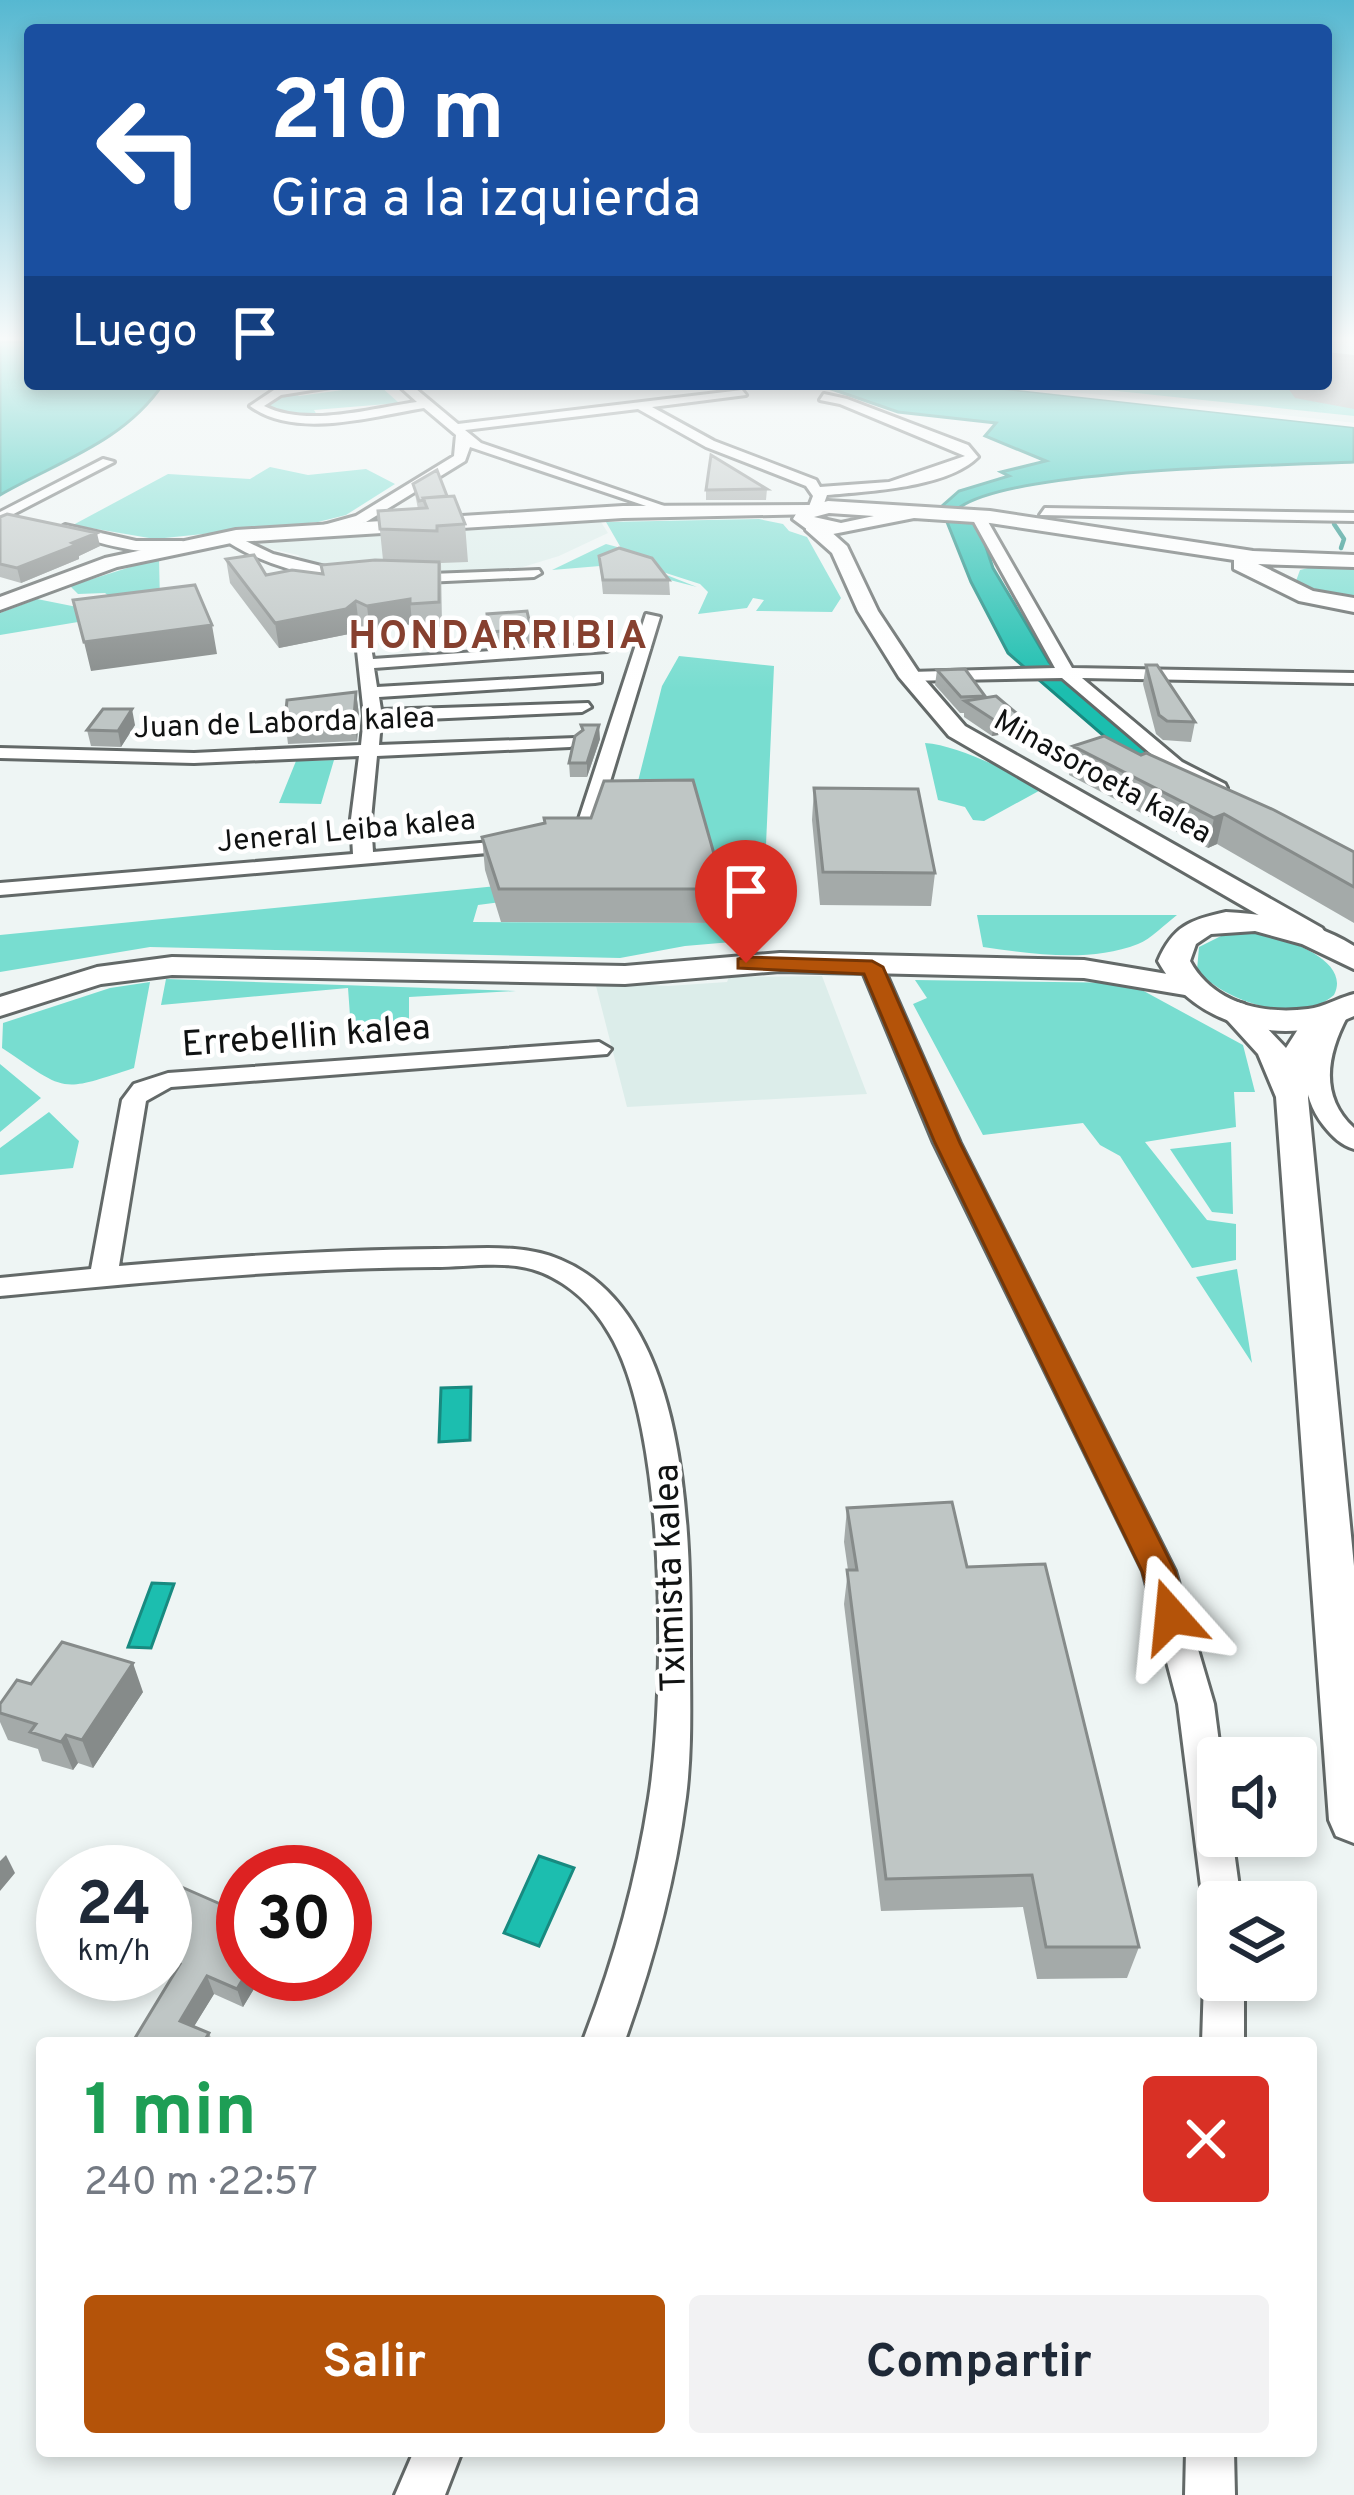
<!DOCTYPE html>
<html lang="es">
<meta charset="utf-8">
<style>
:root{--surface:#fff;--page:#f2f2f3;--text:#1f2937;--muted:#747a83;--accent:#b45309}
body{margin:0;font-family:Overpass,sans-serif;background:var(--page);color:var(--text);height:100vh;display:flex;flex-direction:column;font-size:45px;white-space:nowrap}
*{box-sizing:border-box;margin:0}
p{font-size:39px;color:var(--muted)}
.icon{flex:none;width:66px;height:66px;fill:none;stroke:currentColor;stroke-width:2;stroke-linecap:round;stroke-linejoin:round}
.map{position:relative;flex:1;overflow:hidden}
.drawer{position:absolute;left:36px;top:2037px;width:1281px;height:420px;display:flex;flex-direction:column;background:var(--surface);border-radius:12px;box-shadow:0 6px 18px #0003}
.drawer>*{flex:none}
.guide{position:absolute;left:24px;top:24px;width:1308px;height:366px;border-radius:12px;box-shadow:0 6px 18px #0003;background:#1a4fa0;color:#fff;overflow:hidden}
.fabs{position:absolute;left:1197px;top:1737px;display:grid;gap:24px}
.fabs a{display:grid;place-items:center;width:120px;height:120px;border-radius:12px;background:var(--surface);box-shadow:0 6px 18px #0003;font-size:60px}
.speed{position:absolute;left:36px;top:1845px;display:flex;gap:24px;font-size:60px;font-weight:700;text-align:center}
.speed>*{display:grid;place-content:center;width:156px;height:156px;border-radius:50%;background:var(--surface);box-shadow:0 6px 18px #0003;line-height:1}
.speed small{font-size:30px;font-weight:400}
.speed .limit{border:18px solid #d22;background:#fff;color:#111}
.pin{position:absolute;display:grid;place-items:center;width:102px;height:102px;color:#fff;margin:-123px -51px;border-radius:50% 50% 50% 0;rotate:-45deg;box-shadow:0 0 12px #0007}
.pin .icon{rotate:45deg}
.me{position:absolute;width:132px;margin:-66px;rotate:342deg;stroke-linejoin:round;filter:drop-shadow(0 0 9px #0008)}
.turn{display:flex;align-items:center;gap:42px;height:252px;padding:0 48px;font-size:54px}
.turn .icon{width:156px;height:156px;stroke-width:2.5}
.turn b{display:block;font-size:84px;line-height:102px}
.then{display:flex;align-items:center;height:114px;padding:0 48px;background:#0003;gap:24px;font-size:45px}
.round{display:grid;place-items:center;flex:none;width:126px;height:126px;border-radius:12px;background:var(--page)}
.overview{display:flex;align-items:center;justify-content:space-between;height:204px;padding:0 48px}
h1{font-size:72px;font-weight:700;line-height:90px;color:#1e9e55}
.primary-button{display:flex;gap:24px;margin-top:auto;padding:24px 48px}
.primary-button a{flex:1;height:138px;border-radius:12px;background:var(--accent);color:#fff;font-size:48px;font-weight:700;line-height:138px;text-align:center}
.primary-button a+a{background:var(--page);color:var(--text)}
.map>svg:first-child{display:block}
</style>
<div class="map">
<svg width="1354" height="2495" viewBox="0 0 1354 2495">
<rect width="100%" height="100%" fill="#eef5f4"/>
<!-- built -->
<path fill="#dcedea" d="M1326,343L1354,346V423L999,384H1326Z
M601,522L608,533L559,556L513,570L358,573L308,564L298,555L250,544Z
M822,976L867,1094L627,1107L595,982L668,986L727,982L729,977Z"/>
<!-- green -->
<path fill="#78ddd0" d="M1050,384H1245L1354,396V416Z
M379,385L399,403L314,410L317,415L266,410L262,403L293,391L299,396Z
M270,467L308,475L366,469L395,484L346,515L318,522L155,539L73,525L168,474L250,479Z
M759,519L783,524L789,531L807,537L841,598L832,612L756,611L764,600L753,598L747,608L698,614L708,592L700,584L641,565L697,587L612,565L552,570L606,544L621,548L606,522Z
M159,558L160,603L128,610L105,593L78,594L70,586Z
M1324,564L1354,566V600L1314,593L1296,581L1300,570Z
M37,599L77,607L84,621L0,635V613Z
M679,656L774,666L766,845L768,939L685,946L620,958L150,947L0,972V935L497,886L501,902L478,905L473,922L722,923L630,813L662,686Z
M925,743C959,745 1011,774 1046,787L984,821L973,820L965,807L938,800Z
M334,760L321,804L279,803L296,761Z
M977,915H1177C1165,924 1151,939 1138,944C1090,963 1032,954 983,947Z
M1248,931C1269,933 1354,956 1334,995C1298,1027 1224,1001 1197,970L1199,947L1227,933Z
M166,979L516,991L409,997V1040L352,1043L348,988L161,1005Z
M915,980L1129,983L1243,1045L1255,1092H1234L1236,1127L1145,1142L1207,1220L1236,1224V1260L1192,1268L1120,1156L1100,1145L1083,1123L983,1135L913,1004L927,998Z
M150,982L134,1068C58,1093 68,1092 2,1048L3,1023L110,988Z
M0,1064L41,1098L0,1132Z
M49,1112L79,1141L73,1168L0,1175V1148Z
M1231,1142L1233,1214L1212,1212L1170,1149Z
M1237,1269L1252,1363L1196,1277Z"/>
<!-- water -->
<path fill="#1cbeaf" stroke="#188a80" stroke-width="3" d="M0,342H30V384H163C123,443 57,462 0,495Z
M817,384H963L1354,427V462C1274,466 1018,468 960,507L980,529L993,568L1049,662L1102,714L1201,783L1112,743L1008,653L971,582L941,507L959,491L1009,476L1001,472L1046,461L985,436L996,423L898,412Z
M471,1387L470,1440L439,1442L441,1388Z
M152,1583L174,1584L151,1648L128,1647Z
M539,1856L574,1868L539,1946L504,1933Z"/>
<!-- pier -->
<path fill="#eef5f4" d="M963,384H999L1354,423V427Z"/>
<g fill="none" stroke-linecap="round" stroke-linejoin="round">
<!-- stream -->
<path stroke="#188a80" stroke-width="4.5" d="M1334,524L1344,539L1341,548"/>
<!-- runway -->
<path fill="#a2a8a7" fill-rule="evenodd" d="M1326,352L1354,355V409L1295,398L1285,384H1326Z"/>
<defs>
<path id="minor" d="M315,384H349L281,395L264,406C307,428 372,408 417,402L397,384H410L458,424L742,390L746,395L652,407L714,441L816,480L820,487L889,482L965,456L840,404L820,400L824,394L847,399L968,445L978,457C947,488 869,491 827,495L822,509L815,513L808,509L813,496L806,486L706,447L638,409L465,430L481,443L673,509V515L470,447L465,461L366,522L325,533L320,532V526L356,516L454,456L456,435L424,408C373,416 295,440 250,406L274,390Z
M103,459L114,462L0,521V512Z
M1045,508L1354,513V521L1040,515Z
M980,516L987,520L1072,668L1354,673V683L1082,678L1182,762L1225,784L1227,788L1218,794L1170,770L1062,678L904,681V673L910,672L1055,668L973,520Z
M65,525L136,541H182L189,545C155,563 97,541 60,532L58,529Z
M229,533L273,554L361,576C336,589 243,558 222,537Z
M539,570L541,573L534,577L404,583L397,579L404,575Z
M646,614L660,617L594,834L573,846H559V838L575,831Z
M355,632L369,635L373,659L613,643L615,646L607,651L374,668L377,687L601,674V682L595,683L379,697L381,710L588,703L591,707L582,712L381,721L379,745L576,738L579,742L570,747L377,756L371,819L373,852L516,840L526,846L523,850L0,895V883L353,854L351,819L359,756L194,763L0,758V748L194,753L361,745L364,716Z
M872,960L883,967L960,1143L1175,1571L1214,1704L1221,1758L1218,1836H1232L1241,1902H1218V1919L1208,1915L1203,1902L1178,1704L1143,1571L934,1143L861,967Z
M1336,1010L1347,1017C1327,1055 1319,1096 1354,1128V1149C1341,1145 1333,1137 1324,1126C1295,1089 1304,1050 1328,1012Z
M599,1042L611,1049L607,1054L171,1087L146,1101L119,1266C224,1257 330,1250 436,1249C476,1249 523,1243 561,1260C690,1314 690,1535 690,1653C690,1701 692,1749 686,1797C675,1882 653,1963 624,2043H582C613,1964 636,1882 649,1798C666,1689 667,1427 609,1333C594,1307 571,1285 543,1273C512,1259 468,1267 435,1267C289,1268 145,1282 0,1296V1278L91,1269L122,1100L134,1084L168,1073Z
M1218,1963V1980H1244V2043H1202L1204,1980L1210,1966Z
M414,2451H462L445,2495H395Z
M1186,2451H1234L1235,2495H1185Z"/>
<path id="tertiary" d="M812,505L821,510L818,514L623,518L236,542L117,567L0,610V597L105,558L236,530L623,506Z
M806,522H820L847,546L878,611L919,673L965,726L1322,928L1326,934L1322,940H1302L949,736L899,677L858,611L832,553L806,530Z
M780,953L1084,960L1191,978L1206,987L1191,996L1084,978L780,971L625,984L172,975L101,984L0,1016V997L97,967L172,957L625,966Z
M1233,1001L1244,1004L1286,1048L1309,1012H1331L1335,1018L1314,1054L1308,1098L1354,1566V1843L1336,1836L1329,1820L1276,1097L1258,1054L1218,1010Z"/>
<path id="secondary" d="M828,501L990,511L1253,551L1354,555V567L1258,564L1313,591L1354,598V612L1299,601L1234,569V560L990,523L914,518L828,535L808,530L793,519L799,509ZM829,513L874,516L841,523L814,517Z
M1226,912C1270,914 1316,922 1354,946V969L1302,944L1255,931L1211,934L1196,944L1190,961C1213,1003 1262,1015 1308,1009C1324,1007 1338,998 1354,994V1016C1286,1048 1194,1028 1158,961C1173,926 1190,920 1226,912Z"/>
</defs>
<!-- minor casing -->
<use href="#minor" stroke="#636968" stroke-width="6"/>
<!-- tertiary casing -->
<use href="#tertiary" stroke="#636968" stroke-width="6"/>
<!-- secondary casing -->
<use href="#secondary" stroke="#636968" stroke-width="6"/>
<!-- minor -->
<use href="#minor" fill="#fff" fill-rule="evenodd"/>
<!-- tertiary -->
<use href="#tertiary" fill="#fff" fill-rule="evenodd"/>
<!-- secondary -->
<use href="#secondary" fill="#fff" fill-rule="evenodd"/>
</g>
<!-- wall -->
<path fill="#a4aaa9" d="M413,484L447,496L465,524L468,562L441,563L442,627L412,629V624L370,631L359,626L349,634L279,648L230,583L226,559L266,575L322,574L383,560L378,511L418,509Z
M767,489L766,500H706V490Z
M0,517L100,546L79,556V559L21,583L0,577Z
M599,556L669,580L670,595L603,594Z
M487,614L531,629L532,644L490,647Z
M1146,665L1195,722L1191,742L1163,740L1156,734L1143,684Z
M937,670L985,696V698L1020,716L1018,732L992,736L964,717V713H960L935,685Z
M356,692L359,715L357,741L288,744L285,720Z
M135,725L121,747L91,746L87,730Z
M581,725L600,739L587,777H570L569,763L581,731Z
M1073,746L1141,755L1354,852V923L1217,844L1208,848L1069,775Z
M814,788L935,873L931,906L820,905L812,820Z
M591,818L724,889L723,923L501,922L485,870L482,837Z
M847,1508L967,1567L1139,1947L1127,1978L1037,1979L1023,1907L881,1911L844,1604L848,1570L844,1542Z
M31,1684L143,1692L93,1768L78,1763L73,1770L42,1761L38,1749L8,1740L0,1722V1704Z
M165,1903L243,1974H263L243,2007L214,1994L194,2026L209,2033L213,2043H132L173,1975L165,1972Z"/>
<!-- shaded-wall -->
<path fill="#868b8a" d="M97,533L100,546L79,556V559L21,583L17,568Z
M410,599L412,624L370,631L367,606Z
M356,601L359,626L349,634L279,648L275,623Z
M212,625L217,654L91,671L84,642Z
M356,692L359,715L357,741L354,717Z
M132,709L135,725L121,747L118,731Z
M1020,716L1018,732L992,736L994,720Z
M599,725L600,739L587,777V763Z
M1224,814L1217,844L1208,848L1214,818Z
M133,1663L143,1692L93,1768L82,1740Z
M66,1735L78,1763L73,1770L61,1742Z
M6,1855L15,1873L0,1891V1861Z
M246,1974H263L243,2007L237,1989Z
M207,1976L214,1994L187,2038L180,2021Z"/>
<!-- building -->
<path fill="#bfc6c5" stroke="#868b8a" stroke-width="3" d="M711,455L767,489L706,490Z
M437,470L447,496L423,498L424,500L419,501L413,484Z
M454,496L465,524L437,526V531L380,529L378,511L427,508L423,498Z
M7,514L97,533L72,543L76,545L17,568L0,564V517Z
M619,548L652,558L669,580H603L599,556Z
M254,555L266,575L292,570L323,574L321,565L375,560L439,562V602L410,604V599L367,606L356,601L346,609L275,623L226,559Z
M195,585L212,625L84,642L73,600Z
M527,611L531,629L489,632L487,614Z
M1146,665H1157L1195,722L1167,721L1159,715Z
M965,669L985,696L961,697L937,670Z
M356,692L354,717L285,720L287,700Z
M996,696L1020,716L994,720L965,701Z
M103,709H132L118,731L87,730Z
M581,725H599L587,763H569L575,736L583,730Z
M1104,736L1141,755L1146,753L1274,810L1354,852V887L1224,814L1214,818L1073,746Z
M693,780L724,889H499L482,837L545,823L544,818H591L604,781Z
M814,788L918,789L935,873L823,872Z
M952,1502L967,1567L1045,1564L1139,1947H1046L1032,1875L886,1879L847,1570H857L847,1508Z
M62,1642L133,1663L82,1740L66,1735L61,1742L30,1732L36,1724L0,1713V1704L17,1680L31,1684Z
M177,1885L243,1914V1974H246L237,1989L207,1976L180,2021L209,2033L203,2043H132L180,1964L165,1957V1903Z"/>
<!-- sky -->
<linearGradient id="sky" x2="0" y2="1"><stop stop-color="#56b8d1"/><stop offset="0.49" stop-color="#f7fafa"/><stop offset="1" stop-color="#f7fafa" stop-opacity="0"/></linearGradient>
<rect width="1354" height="691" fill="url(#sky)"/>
<!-- route -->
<path fill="#b45309" stroke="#753606" stroke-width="3" d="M746,957L872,961L883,967L960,1143L1175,1571L1188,1616L1183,1625L1171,1629L1159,1625L1142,1571L935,1143L864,974L738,968V959Z"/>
<g text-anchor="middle" stroke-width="9" stroke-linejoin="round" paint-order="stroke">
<!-- far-street labels -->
<g font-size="30" fill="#101212" stroke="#fff">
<text transform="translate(284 722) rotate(-2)" y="10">Juan de Laborda kalea</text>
<text transform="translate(1103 776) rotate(29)" y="10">Minasoroeta kalea</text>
<text transform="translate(346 830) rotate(-5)" y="10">Jeneral Leiba kalea</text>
</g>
<!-- street labels -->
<g font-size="36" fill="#101212" stroke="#fff">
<text transform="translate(306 1034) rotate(-4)" y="13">Errebellin kalea</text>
<text transform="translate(668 1578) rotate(-92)" y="13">Tximista kalea</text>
</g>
<!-- far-district labels -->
<g font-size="39" font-weight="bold" letter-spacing="3" fill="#86402f" stroke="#fff">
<text x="499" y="648">HONDARRIBIA</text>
</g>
</g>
</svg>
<div class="fabs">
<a><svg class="icon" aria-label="sound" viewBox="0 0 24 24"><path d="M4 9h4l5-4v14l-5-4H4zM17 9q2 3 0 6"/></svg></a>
<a><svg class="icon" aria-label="layers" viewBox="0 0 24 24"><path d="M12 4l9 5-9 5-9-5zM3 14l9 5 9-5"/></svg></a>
</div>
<div class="speed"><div>24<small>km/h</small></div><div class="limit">30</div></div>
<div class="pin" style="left:746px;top:963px;background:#d93025"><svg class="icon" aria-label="arrive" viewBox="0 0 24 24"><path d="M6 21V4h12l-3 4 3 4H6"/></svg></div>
<svg class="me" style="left:1171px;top:1616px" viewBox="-20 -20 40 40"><path d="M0-17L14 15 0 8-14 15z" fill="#b45309" stroke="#fff" stroke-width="4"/></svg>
<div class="guide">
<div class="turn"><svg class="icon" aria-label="left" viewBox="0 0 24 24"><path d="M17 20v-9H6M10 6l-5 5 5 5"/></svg><div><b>210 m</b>Gira a la izquierda</div></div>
<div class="then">Luego<svg class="icon" aria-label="arrive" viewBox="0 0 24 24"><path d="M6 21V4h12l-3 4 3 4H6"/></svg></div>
</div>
<section class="drawer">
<div class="overview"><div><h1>1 min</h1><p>240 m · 22:57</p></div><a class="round" style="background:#d93025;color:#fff"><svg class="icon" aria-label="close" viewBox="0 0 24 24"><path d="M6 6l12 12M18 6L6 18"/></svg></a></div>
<div class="primary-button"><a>Salir</a><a>Compartir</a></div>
</section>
</div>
